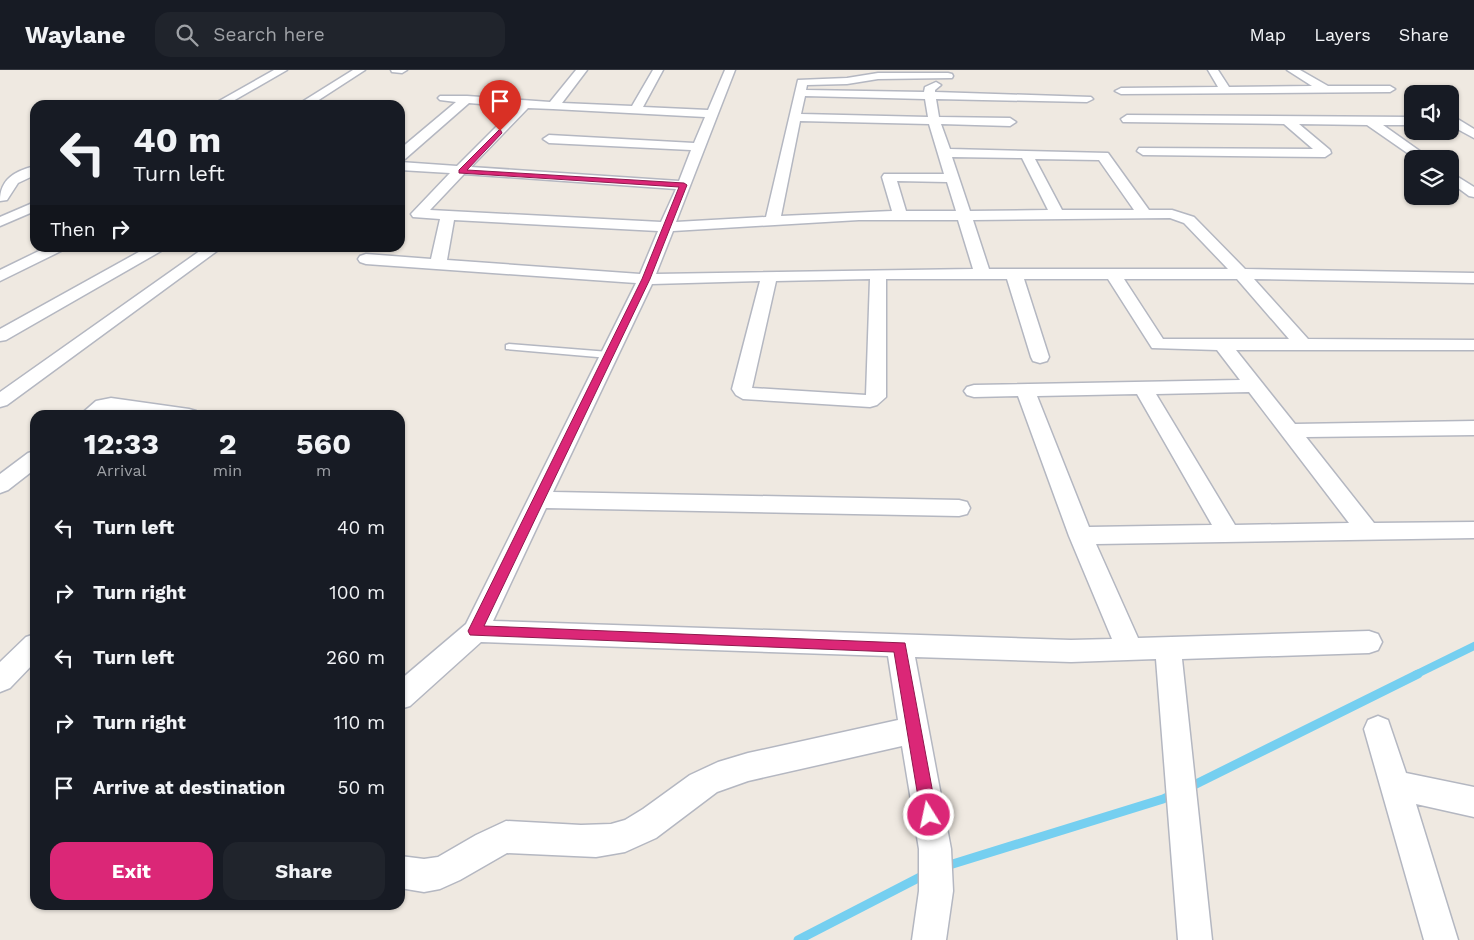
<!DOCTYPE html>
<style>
:root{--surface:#171b24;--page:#20242c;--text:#f1f3f6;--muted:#9ea1a6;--line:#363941;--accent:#db2777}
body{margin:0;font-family:"Work Sans",sans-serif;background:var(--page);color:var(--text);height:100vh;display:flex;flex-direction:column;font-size:19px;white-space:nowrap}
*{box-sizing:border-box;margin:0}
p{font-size:16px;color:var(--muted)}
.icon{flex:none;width:28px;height:28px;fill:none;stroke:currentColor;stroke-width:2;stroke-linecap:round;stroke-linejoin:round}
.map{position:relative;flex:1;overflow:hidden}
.details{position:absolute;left:30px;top:340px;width:375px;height:500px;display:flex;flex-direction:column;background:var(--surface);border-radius:15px;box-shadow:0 1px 4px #0004}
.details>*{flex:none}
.hud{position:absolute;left:30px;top:30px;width:375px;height:152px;border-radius:15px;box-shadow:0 1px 4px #0004;background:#171b24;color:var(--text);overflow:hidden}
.tools{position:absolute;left:1404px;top:15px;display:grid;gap:10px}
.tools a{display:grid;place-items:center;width:55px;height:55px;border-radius:10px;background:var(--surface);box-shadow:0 1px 4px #0004;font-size:25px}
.pin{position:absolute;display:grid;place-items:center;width:42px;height:42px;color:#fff;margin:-51px -21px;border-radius:50% 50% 50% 0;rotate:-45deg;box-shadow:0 0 5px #0007}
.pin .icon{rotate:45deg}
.me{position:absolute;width:55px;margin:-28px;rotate:350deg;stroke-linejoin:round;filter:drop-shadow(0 0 4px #0008)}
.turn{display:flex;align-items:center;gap:18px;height:105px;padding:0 20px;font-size:22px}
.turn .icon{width:65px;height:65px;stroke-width:2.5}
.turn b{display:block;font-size:35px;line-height:42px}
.then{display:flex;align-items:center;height:48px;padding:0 20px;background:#0003;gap:10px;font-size:19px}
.eta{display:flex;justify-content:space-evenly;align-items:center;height:85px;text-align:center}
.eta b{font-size:30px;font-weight:700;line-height:35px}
.primary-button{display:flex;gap:10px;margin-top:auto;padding:10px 20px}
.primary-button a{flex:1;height:58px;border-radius:15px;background:var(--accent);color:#fff;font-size:20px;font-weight:700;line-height:58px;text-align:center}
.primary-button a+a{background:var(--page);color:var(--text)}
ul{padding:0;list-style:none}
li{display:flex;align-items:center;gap:15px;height:65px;padding:0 20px}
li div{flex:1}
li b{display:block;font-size:19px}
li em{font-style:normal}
header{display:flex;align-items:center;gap:30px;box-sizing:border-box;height:70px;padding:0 25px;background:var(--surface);border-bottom:1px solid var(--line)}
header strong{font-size:24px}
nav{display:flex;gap:28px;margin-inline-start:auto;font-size:18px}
.search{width:350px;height:45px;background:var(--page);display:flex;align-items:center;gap:12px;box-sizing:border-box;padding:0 18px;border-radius:15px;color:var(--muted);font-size:19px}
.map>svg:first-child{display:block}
</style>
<header>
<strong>Waylane</strong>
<div class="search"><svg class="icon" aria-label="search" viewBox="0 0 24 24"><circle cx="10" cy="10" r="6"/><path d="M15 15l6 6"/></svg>Search here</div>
<nav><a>Map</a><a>Layers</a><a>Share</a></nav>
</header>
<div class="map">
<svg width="1474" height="870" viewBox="0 0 1474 870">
<rect width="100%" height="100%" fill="#efe9e1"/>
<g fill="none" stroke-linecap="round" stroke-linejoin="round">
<!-- stream-far1 -->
<path stroke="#75cff0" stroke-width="8" d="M1415,605L1474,576"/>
<!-- stream -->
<path stroke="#75cff0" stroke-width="9" d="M1188,718L1418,604
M943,797L1163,729L1176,723
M798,870L926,804"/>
<defs>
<path id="service" d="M509,274L609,282L614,285L609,288L506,279V275Z"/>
<path id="minor" d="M274,0H287L226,35H212Z
M353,0H365L311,35H297Z
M391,0H407L402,3L392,2Z
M576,0H587L562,33L632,36L653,0H663L643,37L708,40L725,0H735L676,152L766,147L798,10L847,8L878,3H948L952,4L953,6L952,8L878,9L847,14L807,15L806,20L924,22L925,17L936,12L941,15L935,20V22L1091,27L1093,29L1087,32L936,29L939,47L1010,48L1016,52L1010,56L941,54L950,79L1108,83L1149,140H1172L1194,147L1245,199L1474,203V213L1254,209L1308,269L1474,270V280H1236L1295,354L1474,351V365L1306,367L1374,453L1474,452V468L1096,474L1138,568L1369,561L1378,564L1382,572L1378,580L1369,583L1182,589L1212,870H1178L1156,589L1071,592L915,587L951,779L953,821L946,870H912L919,821V779L902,676L748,711L717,722L656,768L625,782L596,787L507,783L460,810L440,819L424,822L400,818V786L424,789L438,787L476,765L506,751L581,755L611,754L625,750L643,739L690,705L718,692L748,683L898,650L888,586L481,572L410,636L400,639V610L466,554L636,213L366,194L360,192L358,189L360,186L366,184L431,189L440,149L413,147L411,144L450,103L400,100V92L457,96L516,37L469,33L405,89L400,90V79L456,32L440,30L438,28L440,26H467L550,32ZM805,26L925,29L928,47L801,44ZM528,38L553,39L705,47L694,73L549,65L543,69L549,73L691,80L679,111L471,97ZM800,51L929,54L944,104H884L882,107L892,141L781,146ZM952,87L1022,88L1048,140L970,141ZM1035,89L1099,90L1134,140H1062ZM464,104L676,119L661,152L430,140ZM897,111L947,112L956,141H906ZM1170,148L1184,153L1228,199H989L973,150ZM454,150L658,161L640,204L447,190ZM859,150H958L973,199L656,204L673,161ZM870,209L866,325L752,318L776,211ZM886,209H1007L1031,287L1033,291L1040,293L1047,291L1049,287L1024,209H1108L1152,278L1217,280L1240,310L974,315L967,317L964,321L967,325L974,327L1018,326L1069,466L1112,569L1071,570L493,551L546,438L959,446L967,444L970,438L967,432L959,430L553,422L652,214L760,211L732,319L736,325L743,329L870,337L877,335L886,327ZM1124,209H1237L1289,269H1163ZM1249,322L1349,453L1235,455L1156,324ZM1137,324L1212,455L1089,457L1037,326Z
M1208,0H1218L1229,17L1312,16L1287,0H1300L1328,16H1390L1395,19L1390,22L1121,24L1115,21L1121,18L1218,17Z
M1127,45L1412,47V55H1383L1431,89H1416L1367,55L1299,54L1330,80L1331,83L1325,87L1143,85L1137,81L1139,78L1313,79L1284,54L1123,52L1121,49Z
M1450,48H1456L1474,59V68L1450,55Z
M35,96V105L18,113L7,130L0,131C0,109 15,101 35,96Z
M1450,102L1474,117V127L1469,126L1450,112Z
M35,132V141L0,156V147Z
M45,178H64L61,181L0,211V200Z
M146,178H164L161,181L6,270L0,271V259Z
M204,178H221L7,335L0,337V322Z
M111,328L189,339L196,341L199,345H145L111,340L103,345H80L96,331Z
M35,381V399L8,420L0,423V404L28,383Z
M35,564V592L10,618L0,622V592L26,567Z
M1378,646L1388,650L1406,703L1474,717V747L1416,734L1458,870H1424L1364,659L1368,650Z"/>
</defs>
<!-- service casing -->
<use href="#service" stroke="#b4b7c1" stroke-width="3"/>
<!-- minor casing -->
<use href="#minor" stroke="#b4b7c1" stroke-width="3"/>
<!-- service -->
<use href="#service" fill="#fff" fill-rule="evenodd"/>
<!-- minor -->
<use href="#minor" fill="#fff" fill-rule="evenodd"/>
</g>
<!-- route -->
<path fill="#db2777" stroke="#8e194d" d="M500,59L502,63L467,100L684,113L687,115L650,209L484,556L905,573L937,745L934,751L929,753L923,751L921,745L894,582L470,565L468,561L642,209L679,117L459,103V100Z"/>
</svg>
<div class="tools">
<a><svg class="icon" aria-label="sound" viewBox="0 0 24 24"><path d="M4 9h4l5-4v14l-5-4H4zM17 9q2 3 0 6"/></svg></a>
<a><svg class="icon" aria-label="layers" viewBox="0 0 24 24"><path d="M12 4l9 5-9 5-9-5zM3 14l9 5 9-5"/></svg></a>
</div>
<div class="pin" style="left:500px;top:61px;background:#d93025"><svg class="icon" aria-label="arrive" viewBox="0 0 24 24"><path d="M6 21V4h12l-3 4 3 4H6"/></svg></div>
<svg class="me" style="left:929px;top:745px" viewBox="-20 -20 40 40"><circle r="17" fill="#db2777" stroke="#fff" stroke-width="3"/><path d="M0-11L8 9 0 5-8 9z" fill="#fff"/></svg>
<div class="hud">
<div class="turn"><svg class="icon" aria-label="left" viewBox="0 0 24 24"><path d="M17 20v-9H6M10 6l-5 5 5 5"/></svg><div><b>40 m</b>Turn left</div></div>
<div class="then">Then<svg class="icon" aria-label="right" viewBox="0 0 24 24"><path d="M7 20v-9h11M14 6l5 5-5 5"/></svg></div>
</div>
<section class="details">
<div class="eta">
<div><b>12:33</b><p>Arrival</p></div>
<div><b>2</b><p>min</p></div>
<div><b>560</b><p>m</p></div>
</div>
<ul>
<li><svg class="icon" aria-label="left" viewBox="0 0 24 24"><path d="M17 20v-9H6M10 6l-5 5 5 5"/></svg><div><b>Turn left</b></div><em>40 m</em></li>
<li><svg class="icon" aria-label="right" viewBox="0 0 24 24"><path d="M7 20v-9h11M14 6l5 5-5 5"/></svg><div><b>Turn right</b></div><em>100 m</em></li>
<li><svg class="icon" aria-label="left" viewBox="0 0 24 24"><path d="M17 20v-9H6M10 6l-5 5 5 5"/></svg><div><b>Turn left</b></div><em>260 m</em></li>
<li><svg class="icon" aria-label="right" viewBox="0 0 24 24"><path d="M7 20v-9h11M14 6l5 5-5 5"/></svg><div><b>Turn right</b></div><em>110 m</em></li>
<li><svg class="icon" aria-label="arrive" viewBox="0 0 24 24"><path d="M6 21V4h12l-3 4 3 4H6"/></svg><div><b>Arrive at destination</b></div><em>50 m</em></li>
</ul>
<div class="primary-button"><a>Exit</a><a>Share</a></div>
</section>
</div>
